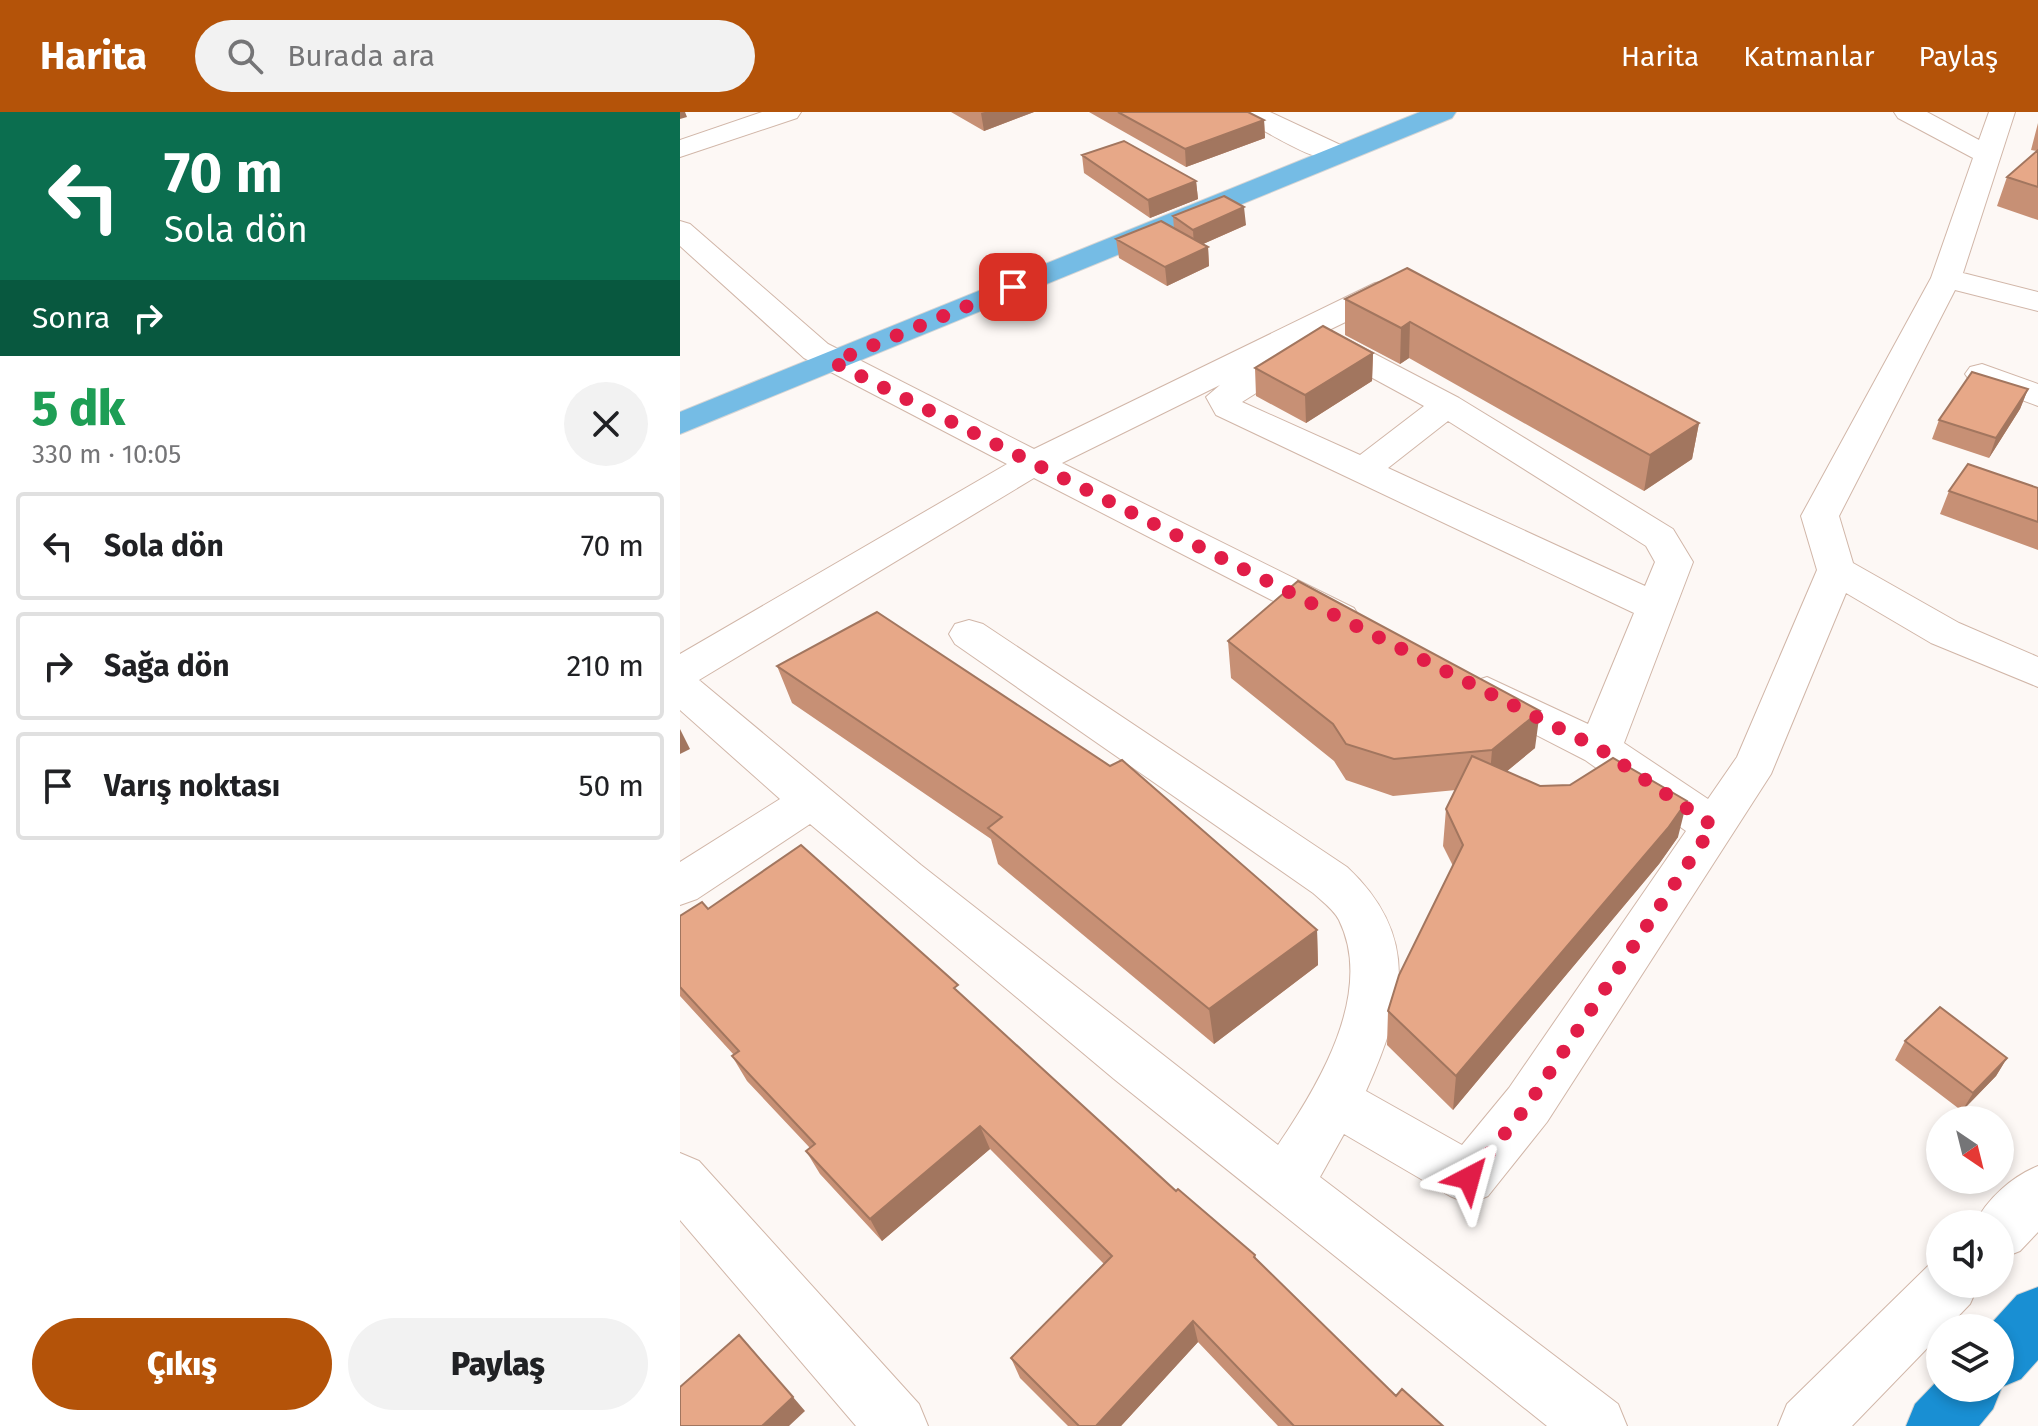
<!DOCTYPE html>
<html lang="tr">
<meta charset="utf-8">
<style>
:root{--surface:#fff;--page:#f2f2f2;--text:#202124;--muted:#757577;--line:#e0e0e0;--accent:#b45309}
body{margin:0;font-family:"Fira Sans",sans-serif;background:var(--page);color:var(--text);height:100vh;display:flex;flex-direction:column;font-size:30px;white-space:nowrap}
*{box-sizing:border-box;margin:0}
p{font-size:26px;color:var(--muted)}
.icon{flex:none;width:44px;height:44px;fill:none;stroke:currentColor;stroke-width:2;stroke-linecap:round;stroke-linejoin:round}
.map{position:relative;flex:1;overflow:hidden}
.sheet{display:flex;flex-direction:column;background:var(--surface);width:680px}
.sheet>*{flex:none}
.banner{background:#0b6e4f;color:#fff;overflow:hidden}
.needle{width:52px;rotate:145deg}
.buttons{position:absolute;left:1246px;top:994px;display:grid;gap:16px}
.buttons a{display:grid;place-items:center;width:88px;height:88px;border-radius:50%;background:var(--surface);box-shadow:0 4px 12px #0003;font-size:40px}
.pin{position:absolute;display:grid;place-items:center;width:68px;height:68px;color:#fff;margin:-34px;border-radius:16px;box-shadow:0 4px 12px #0006}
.me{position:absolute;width:88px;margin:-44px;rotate:39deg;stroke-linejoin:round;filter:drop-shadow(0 0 6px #0008)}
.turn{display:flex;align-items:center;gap:28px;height:168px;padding:0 32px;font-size:36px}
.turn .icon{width:104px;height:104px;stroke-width:2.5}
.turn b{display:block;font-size:56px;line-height:68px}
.then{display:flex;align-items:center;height:76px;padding:0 32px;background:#0003;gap:16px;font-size:30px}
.round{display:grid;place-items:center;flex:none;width:84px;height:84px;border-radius:42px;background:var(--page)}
.headline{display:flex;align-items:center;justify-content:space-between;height:136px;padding:0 32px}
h1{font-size:48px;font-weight:800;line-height:60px;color:#1e9e55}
.cta{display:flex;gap:16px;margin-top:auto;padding:16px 32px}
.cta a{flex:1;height:92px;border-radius:48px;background:var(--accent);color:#fff;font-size:32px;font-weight:800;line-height:92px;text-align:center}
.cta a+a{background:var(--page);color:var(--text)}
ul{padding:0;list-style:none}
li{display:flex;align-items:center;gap:24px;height:108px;margin:0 16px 12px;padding:0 16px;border:4px solid var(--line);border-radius:8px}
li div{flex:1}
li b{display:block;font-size:30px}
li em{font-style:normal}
header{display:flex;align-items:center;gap:48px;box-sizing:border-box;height:112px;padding:0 40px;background:var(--accent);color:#fff}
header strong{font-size:38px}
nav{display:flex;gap:44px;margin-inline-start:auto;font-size:28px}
.search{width:560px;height:72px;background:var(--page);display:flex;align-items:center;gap:20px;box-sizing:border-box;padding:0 28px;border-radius:44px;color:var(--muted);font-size:30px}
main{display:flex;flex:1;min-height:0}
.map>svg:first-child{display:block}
</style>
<header>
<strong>Harita</strong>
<div class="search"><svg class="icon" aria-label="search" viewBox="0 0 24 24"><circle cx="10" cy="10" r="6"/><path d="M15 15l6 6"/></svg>Burada ara</div>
<nav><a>Harita</a><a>Katmanlar</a><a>Paylaş</a></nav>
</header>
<main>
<section class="sheet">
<div class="banner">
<div class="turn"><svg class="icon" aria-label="left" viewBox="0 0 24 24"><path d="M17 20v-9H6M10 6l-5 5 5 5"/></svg><div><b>70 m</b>Sola dön</div></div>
<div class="then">Sonra<svg class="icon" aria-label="right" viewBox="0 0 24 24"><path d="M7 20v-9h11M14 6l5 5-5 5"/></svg></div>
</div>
<div class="headline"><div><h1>5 dk</h1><p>330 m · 10:05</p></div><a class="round"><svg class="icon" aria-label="close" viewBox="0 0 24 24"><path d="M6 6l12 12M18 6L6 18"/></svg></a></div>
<ul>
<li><svg class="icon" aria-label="left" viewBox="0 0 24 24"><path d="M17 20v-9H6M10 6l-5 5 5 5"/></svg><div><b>Sola dön</b></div><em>70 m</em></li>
<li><svg class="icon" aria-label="right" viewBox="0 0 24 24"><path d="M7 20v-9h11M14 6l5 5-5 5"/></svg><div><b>Sağa dön</b></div><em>210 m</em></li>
<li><svg class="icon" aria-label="arrive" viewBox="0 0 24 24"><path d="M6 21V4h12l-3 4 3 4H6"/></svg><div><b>Varış noktası</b></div><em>50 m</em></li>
</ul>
<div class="cta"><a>Çıkış</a><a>Paylaş</a></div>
</section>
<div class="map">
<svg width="1358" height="1314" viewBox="0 0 1358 1314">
<rect width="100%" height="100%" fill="#fdf8f5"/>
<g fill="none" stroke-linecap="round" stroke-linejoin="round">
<defs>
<path id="minor" d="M82,0H121L117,6L0,45V28Z
M557,0H590L667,36L671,42L667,48C638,55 587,19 561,6Z
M1214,0H1247L1299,28L1309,0H1335L1283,161L1358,180V199L1275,178L1159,404L1173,451L1279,511L1358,545V575L1251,531L1166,481L1091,662L867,1010L808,1084L789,1092L770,1084L664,1022L640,1065L938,1292L947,1314H867L434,967L130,712L17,787L0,793V750L100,687L0,598V542L327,352L124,246L0,134V109L10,112L148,232L354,337L695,171L706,169L717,171L722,178L717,185L649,218L779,286L993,417L1013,450L944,631L1028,687L1057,645L1137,458L1121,404L1251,166L1293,46L1218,6ZM643,239L744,294L680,343L562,290ZM540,273L526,285L536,303L954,501L908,612L807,565L792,570L786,580L792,590L905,648L1006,719L829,976L782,1033L686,979C724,894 742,825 667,755L303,512L289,508L275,512L269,522L275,532L633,781C642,789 654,798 659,808C695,881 638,974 598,1033L241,753L19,568L354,366L646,516L660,519L674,516L680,506L674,496L382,351ZM768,309L966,434L975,450L965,474L708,356Z
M1302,252L1358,272V294L1290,269L1285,262L1290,255Z
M0,1041L19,1049L239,1292L248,1314H176L0,1108Z
M1358,1054V1120L1340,1139L1320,1147V1112H1295C1306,1087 1333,1064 1358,1054Z
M1260,1148V1172H1299L1290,1192L1267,1216H1260V1223L1172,1314H1098L1107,1292L1250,1152Z"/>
<path id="major" d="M740,0H776L772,6L0,322V300Z"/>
<path id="highway" d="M1358,1175V1248L1341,1267L1322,1275L1313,1297L1299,1314H1226L1235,1292L1260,1266V1276H1320V1216H1307L1337,1183Z"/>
</defs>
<!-- minor casing -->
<use href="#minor" stroke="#d1b6a8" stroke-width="2"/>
<!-- major casing -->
<use href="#major" stroke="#d6d5d4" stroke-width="2"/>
<!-- highway casing -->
<use href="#highway" stroke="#d6d5d4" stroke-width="2"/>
<!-- minor -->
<use href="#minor" fill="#fff" fill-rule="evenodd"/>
<!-- major -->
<use href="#major" fill="#75bce5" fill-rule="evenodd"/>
<!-- highway -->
<use href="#highway" fill="#198fd3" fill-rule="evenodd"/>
</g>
<!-- wall -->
<path fill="#c79075" d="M271,0H354L304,19Z
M409,0H568L584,8L585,26L506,55Z
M1358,11V108L1317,94L1327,65L1357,39L1351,38Z
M402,43L516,69L518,87L470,106L404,61Z
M493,104L566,113L523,132L528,135L529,154L487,174L439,146L436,127L494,117Z
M665,187L1019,311L1012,347L964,379L729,246L720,252L665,223Z
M693,241L692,269L626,311L576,284L575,256Z
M1348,277L1340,297L1309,346L1252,327L1259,308Z
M1358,376V438L1260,402L1269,379Z
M548,529L855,636L826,660L860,674L998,725L979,752L773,998L707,933L708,899L773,754L763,734L766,697L776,678L713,684L666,668L654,649L551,566Z
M97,554L637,818L638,853L534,932L318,752L311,727L112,591Z
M28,797L281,883L496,1079L575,1143L576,1147L716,1284L763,1314H598L518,1230L441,1314H388L340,1266L331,1246L424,1152L310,1037L202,1129L140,1062L126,1039L130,1036L67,969L52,944L54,943L0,884V804Z
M1225,929L1327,946L1316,964L1282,999L1215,948Z"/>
<!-- shaded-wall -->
<path fill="#a2765f" d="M0,0H5L7,5L0,7Z
M305,0H354L304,19L301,1Z
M584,8L585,26L506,55L505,37Z
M516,69L518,87L470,106L468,88Z
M564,95L566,113L514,136L513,118Z
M528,135L529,154L487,174L485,155Z
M730,210L729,246L720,252L721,216Z
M693,241L692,269L626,311L625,283Z
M1348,277L1340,297L1309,346L1316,326Z
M1019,311L1012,347L964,379L970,343Z
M860,599L855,636L809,674L812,638Z
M0,617L10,637L0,642Z
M1007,689L998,725L979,752L773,998L776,964Z
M637,818L638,853L534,932L529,897Z
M1327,946L1316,964L1282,999L1293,981Z
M300,1014L310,1037L202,1129L190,1107Z
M513,1209L518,1230L441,1314H416Z
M113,1285L125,1299L109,1314H82Z"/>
<!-- building -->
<path fill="#e7a888" stroke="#a2765f" stroke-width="2" d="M438,0H568L584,8L505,37Z
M444,29L516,69L468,88L402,43Z
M1358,38V75L1327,65Z
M544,84L564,95L513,118L493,104Z
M481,109L528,135L485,155L436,127Z
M727,156L1019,311L970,343L730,210L721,216L665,187Z
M643,214L693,241L625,283L575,256Z
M1292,260L1348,277L1316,326L1259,308Z
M1288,352L1358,376V410L1269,379Z
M618,469L860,599L812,638L714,647L666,632L653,612L548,529Z
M197,500L430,654L442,648L637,818L529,897L308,716L322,705L97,554Z
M792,644L860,674L890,673L933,646L1007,689L988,716L776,964L708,899L719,863L783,733L766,697Z
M121,733L278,873L274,876L496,1079L498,1077L575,1143L574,1145L716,1284L722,1277L763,1314H614L513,1209L416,1314H399L331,1246L432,1144L300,1014L190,1107L126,1039L135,1032L52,944L59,939L0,875V804L22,790L28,797Z
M1260,895L1327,946L1293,981L1225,929Z
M59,1223L113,1285L82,1314H0V1275Z"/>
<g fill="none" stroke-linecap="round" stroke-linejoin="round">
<!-- route -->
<path stroke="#e11d48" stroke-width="14" stroke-dasharray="0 25.2" d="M333,175L153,250L920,637L1033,714L848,993L789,1066"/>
</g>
</svg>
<div class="buttons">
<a><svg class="needle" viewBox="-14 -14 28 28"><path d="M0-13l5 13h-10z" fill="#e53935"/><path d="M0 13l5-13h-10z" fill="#757577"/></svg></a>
<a><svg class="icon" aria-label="sound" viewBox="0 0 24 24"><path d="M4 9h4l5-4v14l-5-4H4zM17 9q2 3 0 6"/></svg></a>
<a><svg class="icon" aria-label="layers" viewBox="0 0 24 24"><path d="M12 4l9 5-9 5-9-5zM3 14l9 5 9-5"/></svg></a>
</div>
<div class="pin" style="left:333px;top:175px;background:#d93025"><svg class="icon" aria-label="arrive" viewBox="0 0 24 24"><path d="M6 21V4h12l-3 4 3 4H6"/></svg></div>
<svg class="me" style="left:789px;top:1066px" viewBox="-20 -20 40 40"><path d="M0-17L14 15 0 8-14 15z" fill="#e11d48" stroke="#fff" stroke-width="4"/></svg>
</div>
</main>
